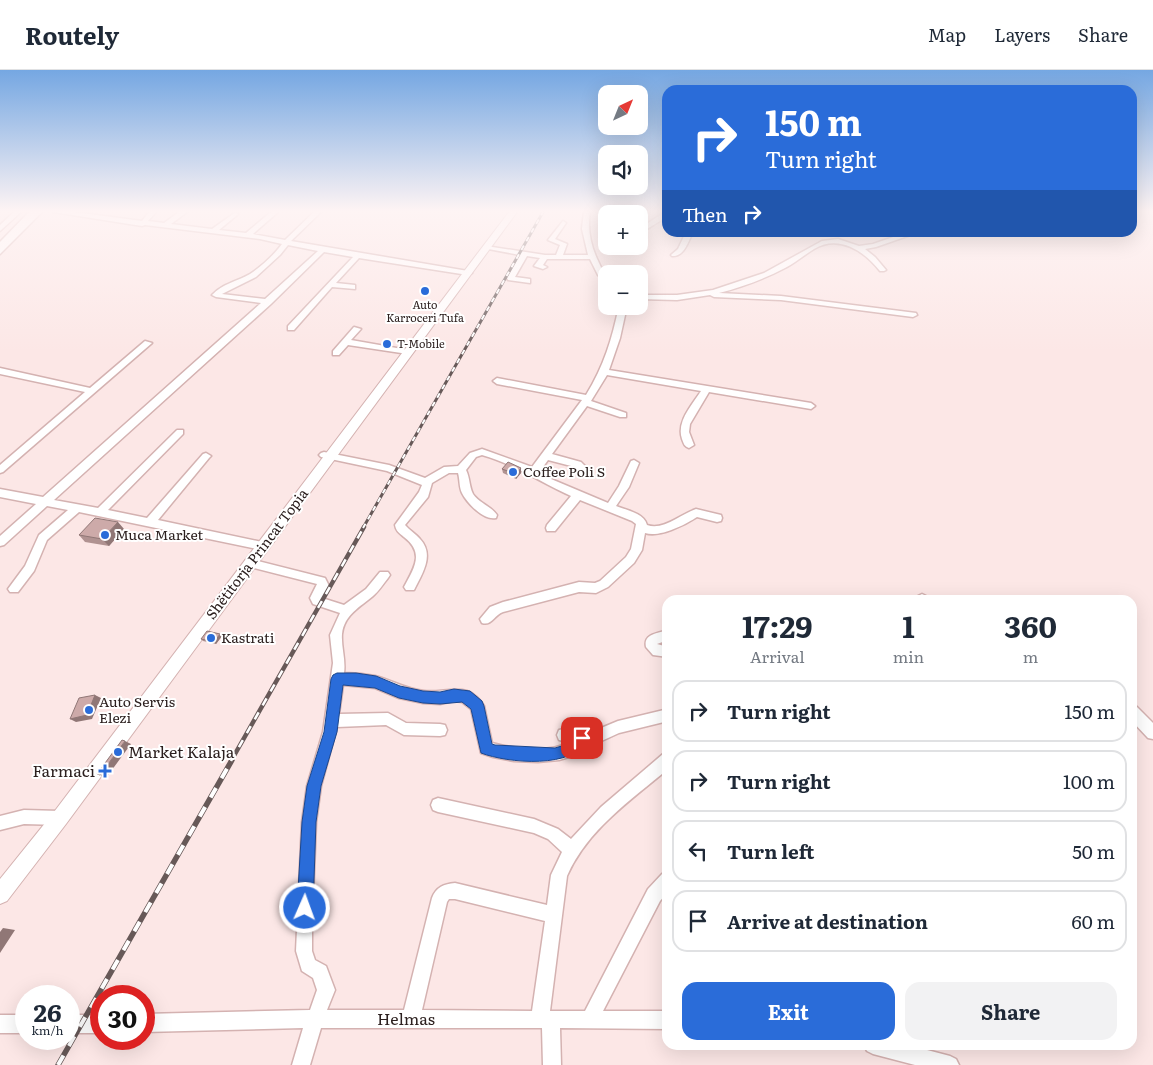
<!DOCTYPE html>
<meta charset="utf-8">
<style>
:root{--surface:#fff;--page:#f2f2f3;--text:#1f2937;--muted:#747a83;--line:#e0e1e3;--accent:#2a6cd9}
body{margin:0;font-family:Literata,serif;background:var(--page);color:var(--text);height:100vh;display:flex;flex-direction:column;font-size:19px;white-space:nowrap}
*{box-sizing:border-box;margin:0}
p{font-size:16px;color:var(--muted)}
.icon{flex:none;width:28px;height:28px;fill:none;stroke:currentColor;stroke-width:2;stroke-linecap:round;stroke-linejoin:round}
.map{position:relative;flex:1;overflow:hidden}
.sheet{position:absolute;left:662px;top:525px;width:475px;height:455px;display:flex;flex-direction:column;background:var(--surface);border-radius:15px;box-shadow:0 5px 20px #0002}
.sheet>*{flex:none}
.guide{position:absolute;left:662px;top:15px;width:475px;height:152px;border-radius:15px;box-shadow:0 5px 20px #0002;background:#2a6cd9;color:#fff;overflow:hidden}
.needle{width:32px;rotate:43deg}
.controls{position:absolute;left:598px;top:15px;display:grid;gap:10px}
.controls a{display:grid;place-items:center;width:50px;height:50px;border-radius:10px;background:var(--surface);box-shadow:0 5px 20px #0002;font-size:25px}
.speed{position:absolute;left:15px;top:915px;display:flex;gap:10px;font-size:25px;font-weight:700;text-align:center}
.speed>*{display:grid;place-content:center;width:65px;height:65px;border-radius:50%;background:var(--surface);box-shadow:0 5px 20px #0002;line-height:1}
.speed small{font-size:12px;font-weight:400}
.speed .limit{border:8px solid #d22;background:#fff;color:#111}
.pin{position:absolute;display:grid;place-items:center;width:42px;height:42px;color:#fff;margin:-21px;border-radius:10px;box-shadow:0 2px 8px #0006}
.me{position:absolute;width:55px;margin:-28px;rotate:2deg;stroke-linejoin:round;filter:drop-shadow(0 0 4px #0008)}
.turn{display:flex;align-items:center;gap:18px;height:105px;padding:0 20px;font-size:22px}
.turn .icon{width:65px;height:65px;stroke-width:2.5}
.turn b{display:block;font-size:35px;line-height:42px}
.then{display:flex;align-items:center;height:48px;padding:0 20px;background:#0003;gap:10px;font-size:19px}
.eta{display:flex;justify-content:space-evenly;align-items:center;height:85px;text-align:center}
.eta b{font-size:30px;font-weight:700;line-height:35px}
.cta{display:flex;gap:10px;margin-top:auto;padding:10px 20px}
.cta a{flex:1;height:58px;border-radius:15px;background:var(--accent);color:#fff;font-size:20px;font-weight:700;line-height:58px;text-align:center}
.cta a+a{background:var(--page);color:var(--text)}
ul{padding:0;list-style:none}
li{display:flex;align-items:center;gap:15px;height:62px;margin:0 10px 8px;padding:0 10px;border:2px solid var(--line);border-radius:15px}
li div{flex:1}
li b{display:block;font-size:19px}
li em{font-style:normal}
header{display:flex;align-items:center;gap:30px;box-sizing:border-box;height:70px;padding:0 25px;background:var(--surface);border-bottom:1px solid var(--line)}
header strong{font-size:24px}
nav{display:flex;gap:28px;margin-inline-start:auto;font-size:18px}
.map>svg:first-child{display:block}
</style>
<header>
<strong>Routely</strong>
<nav><a>Map</a><a>Layers</a><a>Share</a></nav>
</header>
<div class="map">
<svg width="1153" height="995" viewBox="0 0 1153 995">
<rect width="100%" height="100%" fill="#fce7e6"/>
<g fill="none" stroke-linecap="round" stroke-linejoin="round">
<defs>
<path id="minor" d="M14,142H21L0,161V155Z
M35,142H42L0,184V178Z
M53,142H74L142,151L149,142H156L148,151L164,153L179,142H187L171,154L212,159L236,142L238,144L237,145L219,160L246,163L271,142H278L253,164L285,170L314,142H321L291,171L468,201L472,203L468,205L359,188L336,213L355,215V219L332,217L294,260H288V256L353,187L324,182L271,234L54,430L98,438L177,360H183V364L108,440L147,448L203,384L206,383L211,386L209,388L158,450L262,472L266,473L267,476L266,479L262,480L79,442L47,470L34,501L18,522H10L8,519L25,496L39,465L68,440L47,436L4,475L0,476V466L36,434L0,427V419L43,427L261,233L216,227L212,225C222,214 238,211 250,204C262,196 274,185 282,174L260,169L145,155L142,156ZM288,175L318,181L265,229L222,224L256,207L280,185Z
M584,142H590C587,160 591,177 599,193C602,200 606,204 606,211L598,205L590,189H547L543,195L547,197L543,199L534,196L540,188L527,186L515,207L530,209V213L508,210L507,208L520,185L483,178L486,176L545,185H556L560,175L548,170L563,151L566,153L555,169L567,174L563,185H588L582,159Z
M665,142H668V146L639,164V159Z
M686,162H693C688,172 684,187 672,186L671,185L678,179Z
M908,162H919L876,177L865,179L875,187L886,200L884,201H880C864,181 839,164 814,179C804,185 795,193 785,198C764,209 742,217 719,223L781,226L916,243L917,245L913,247L781,230L714,227L710,225L677,230L639,229V225H677L713,220L764,203L822,171L838,169L859,176L873,174Z
M619,236H627L620,268L609,300L811,333L815,336L811,339L709,322L690,354L689,362L694,375L689,378C684,376 684,374 682,369C676,352 692,335 701,321L607,305L591,331L626,343V347H620L587,336L552,384L581,392L590,401L588,403H582L575,397L548,390L540,401L551,409L608,433L619,416L631,391L634,390L639,393L629,417L616,436C626,440 644,443 647,455C663,461 681,444 696,439L721,445L722,448L721,451L717,452L697,447C685,455 659,468 645,463L642,480L634,493L608,517L596,523L579,522L503,542C494,545 492,556 482,553L480,549L490,537L503,532L579,512L595,513L600,511L626,487L631,479L636,454L632,451L580,430L555,461H547L546,458L547,455L571,426C542,413 514,394 482,385L476,387L466,400C470,408 469,416 473,424C479,433 491,436 497,445L496,448C484,451 467,433 462,423C459,417 460,410 458,403H449L432,413L428,427L405,455C409,460 416,464 420,469C435,485 422,504 414,520H406L404,517C414,498 425,483 404,467C399,463 396,461 395,455L419,422L422,415L387,401L321,387L319,385L321,383L324,382L389,395L425,408L444,397L458,396L470,383L482,379L532,397L582,330L497,314L493,311L497,308L586,325C604,296 612,269 619,236Z
M354,257L361,259L351,270L408,280L412,282L408,284L348,275L339,285H333V281Z
M145,271L152,273L3,402L0,403V395L85,322L0,304V298L90,318Z
M250,489L325,508L329,516L322,528L344,535L366,519L380,502H388L390,505L388,508C383,514 379,521 373,526C360,537 344,545 342,564C341,577 346,590 344,603C354,603 365,604 375,606C392,610 405,619 424,621C438,623 454,617 467,621C473,623 481,630 484,636L492,673C510,678 552,684 568,672L559,670L557,665L559,660L564,659L580,662L594,661L618,651L668,639V651L619,663L595,674L585,675L572,686L559,690L538,692L514,691L493,687L481,683L471,639L462,632L454,631L440,634L423,633L399,628L375,618L343,615L339,644L388,643L406,653L440,654L445,655L447,660L445,665L440,666L404,665L386,655L337,657L321,716L316,752L312,854V881L315,890L326,896L335,920L327,940H404L432,828C436,817 444,814 455,813L547,835L551,805L562,782L548,769L534,763L438,742L433,740L431,735L433,730L438,728L534,749L558,759L571,769L601,737L663,684L668,682V699C631,730 587,760 567,806L550,941H585L648,819L662,804L668,802V822L660,831L603,941H668V959L560,958L561,995H543L542,958H321L310,995H292L303,958L144,962V944L310,940L317,920L313,908L302,901L296,881L302,752L307,716L323,662L333,593L330,565L340,543L313,534L310,528L317,514L246,496L244,493L246,490ZM455,829L545,851L532,941L422,940L447,832L449,829Z
M922,524L926,526L927,530H914L916,527Z
M668,560V570L657,574L668,577V587L653,585L646,577C643,564 658,563 668,560Z
M1132,635L1137,637L1153,653V669L1148,668L1132,651Z
M24,740L60,741L65,743L67,748L65,753L60,755L24,754L0,760V746Z
M0,945H26V963H0Z
M69,945H101V963H69Z
M864,975H908L950,986L956,989L959,995H915L873,984L867,981Z"/>
<path id="major" d="M509,142H517L66,754L7,831L0,834V809L54,742Z"/>
<path id="highway" d="M29,142H38L3,180L0,181V172Z"/>
</defs>
<!-- minor casing -->
<use href="#minor" stroke="#d4b2b1" stroke-width="3"/>
<!-- major casing -->
<use href="#major" stroke="#d4b2b1" stroke-width="2"/>
<!-- highway casing -->
<use href="#highway" stroke="#d4b2b1" stroke-width="3"/>
<!-- minor -->
<use href="#minor" fill="#fff" fill-rule="evenodd"/>
<!-- major -->
<use href="#major" fill="#fff" fill-rule="evenodd"/>
<!-- highway -->
<use href="#highway" fill="#fff" fill-rule="evenodd"/>
<defs>
<path id="rail-far2" d="M363,458L543,142"/>
<path id="rail-far1" d="M231,691L364,457"/>
<path id="rail" d="M58,995L232,690"/>
</defs>
<!-- rail-far2 casing -->
<use href="#rail-far2" stroke="#675958" stroke-width="3"/>
<!-- rail-far1 casing -->
<use href="#rail-far1" stroke="#675958" stroke-width="4.5"/>
<!-- rail casing -->
<use href="#rail" stroke="#675958" stroke-width="5.5"/>
<!-- rail-far2 -->
<use href="#rail-far2" stroke="#fff" stroke-width="2" stroke-dasharray="5" stroke-linecap="butt"/>
<!-- rail-far1 -->
<use href="#rail-far1" stroke="#fff" stroke-width="2.5" stroke-dasharray="8" stroke-linecap="butt"/>
<!-- rail -->
<use href="#rail" stroke="#fff" stroke-width="4" stroke-dasharray="11" stroke-linecap="butt"/>
</g>
<!-- wall -->
<path fill="#b09291" d="M502,399L521,403L516,409L503,403Z
M124,459L109,476L85,472L79,465Z
M222,566L216,574L203,571L201,569Z"/>
<!-- shaded-wall -->
<path fill="#907776" d="M521,398V403L516,409V404Z
M118,452L124,459L109,476L102,469Z
M220,564L222,566L216,574L214,572Z
M95,625L101,628L92,649L76,652L70,649Z
M125,671L131,674L106,708L100,705Z
M3,858L15,860L0,883V862Z"/>
<!-- building -->
<path fill="#cdaaa9" stroke="#907776" d="M508,392L521,398L516,404L502,399Z
M95,448L118,452L102,469L79,465Z
M207,561L220,564L214,572L201,569Z
M95,625L87,645L70,649L79,628Z
M122,670L125,671L100,705L97,704Z"/>
<!-- sky -->
<linearGradient id="sky" x2="0" y2="1"><stop stop-color="#75a7e2"/><stop offset="0.5" stop-color="#fef4f4"/><stop offset="1" stop-color="#fef4f4" stop-opacity="0"/></linearGradient>
<rect width="1153" height="282" fill="url(#sky)"/>
<!-- route -->
<path fill="#2a6cd9" stroke="#1b468d" d="M337,603H356L376,606L400,616L423,621L440,622L454,619L470,621L482,631L484,636L492,674L495,675L555,678L565,675L582,662L587,664L589,668C575,700 507,693 481,683L471,639L462,632L440,634L423,633L399,628L375,618L343,615L337,662L321,716L316,752L313,838L311,843L305,846L299,843L297,838L302,752L307,716L324,662L331,609L333,605Z"/>
<!-- markers -->
<g fill="#2a6cd9" stroke="#fff" stroke-width="2">
<circle cx="425" cy="221" r="5"/>
<circle cx="387" cy="274" r="5"/>
<circle cx="513" cy="402" r="5"/>
<circle cx="105" cy="465" r="5"/>
<circle cx="211" cy="568" r="5"/>
<circle cx="89" cy="640" r="5"/>
<circle cx="118" cy="682" r="5"/>
<path d="M102.5 693.5h5v5h5v5h-5v5h-5v-5h-5v-5h5z"/>
</g>
<g text-anchor="middle" stroke-width="4" stroke-linejoin="round" paint-order="stroke">
<!-- far-poi labels -->
<g font-size="11" fill="#2c201f" stroke="#fff">
<text x="425" y="239">Auto<tspan x="425" dy="13">Karroceri Tufa</tspan></text>
<text x="397" y="278" text-anchor="start">T-Mobile</text>
</g>
<!-- poi labels -->
<g font-size="14" fill="#2c201f" stroke="#fff" text-anchor="start">
<text x="523" y="407">Coffee Poli S</text>
<text x="115" y="470">Muca Market</text>
<text x="221" y="573">Kastrati</text>
<text x="99" y="637">Auto Servis<tspan x="99" dy="16">Elezi</tspan></text>
</g>
<!-- street labels -->
<g font-size="14" fill="#2c201f" stroke="#fff">
<text transform="translate(257 484) rotate(-53)" y="5">Shëtitorja Princat Topia</text>
</g>
<!-- near-poi labels -->
<g font-size="16" fill="#2c201f" stroke="#fff" text-anchor="start">
<text x="128" y="688">Market Kalaja</text>
<text x="95" y="707" text-anchor="end">Farmaci</text>
</g>
<!-- near-street labels -->
<g font-size="16" fill="#2c201f" stroke="#fff">
<text x="406" y="955">Helmas</text>
</g>
</g>
</svg>
<div class="controls">
<a><svg class="needle" viewBox="-14 -14 28 28"><path d="M0-13l5 13h-10z" fill="#e53935"/><path d="M0 13l5-13h-10z" fill="#747a83"/></svg></a>
<a><svg class="icon" aria-label="sound" viewBox="0 0 24 24"><path d="M4 9h4l5-4v14l-5-4H4zM17 9q2 3 0 6"/></svg></a>
<a>+</a>
<a>−</a>
</div>
<div class="speed"><div>26<small>km/h</small></div><div class="limit">30</div></div>
<div class="pin" style="left:582px;top:668px;background:#d93025"><svg class="icon" aria-label="arrive" viewBox="0 0 24 24"><path d="M6 21V4h12l-3 4 3 4H6"/></svg></div>
<svg class="me" style="left:305px;top:838px" viewBox="-20 -20 40 40"><circle r="17" fill="#2a6cd9" stroke="#fff" stroke-width="3"/><path d="M0-11L8 9 0 5-8 9z" fill="#fff"/></svg>
<div class="guide">
<div class="turn"><svg class="icon" aria-label="right" viewBox="0 0 24 24"><path d="M7 20v-9h11M14 6l5 5-5 5"/></svg><div><b>150 m</b>Turn right</div></div>
<div class="then">Then<svg class="icon" aria-label="right" viewBox="0 0 24 24"><path d="M7 20v-9h11M14 6l5 5-5 5"/></svg></div>
</div>
<section class="sheet">
<div class="eta">
<div><b>17:29</b><p>Arrival</p></div>
<div><b>1</b><p>min</p></div>
<div><b>360</b><p>m</p></div>
</div>
<ul>
<li><svg class="icon" aria-label="right" viewBox="0 0 24 24"><path d="M7 20v-9h11M14 6l5 5-5 5"/></svg><div><b>Turn right</b></div><em>150 m</em></li>
<li><svg class="icon" aria-label="right" viewBox="0 0 24 24"><path d="M7 20v-9h11M14 6l5 5-5 5"/></svg><div><b>Turn right</b></div><em>100 m</em></li>
<li><svg class="icon" aria-label="left" viewBox="0 0 24 24"><path d="M17 20v-9H6M10 6l-5 5 5 5"/></svg><div><b>Turn left</b></div><em>50 m</em></li>
<li><svg class="icon" aria-label="arrive" viewBox="0 0 24 24"><path d="M6 21V4h12l-3 4 3 4H6"/></svg><div><b>Arrive at destination</b></div><em>60 m</em></li>
</ul>
<div class="cta"><a>Exit</a><a>Share</a></div>
</section>
</div>
